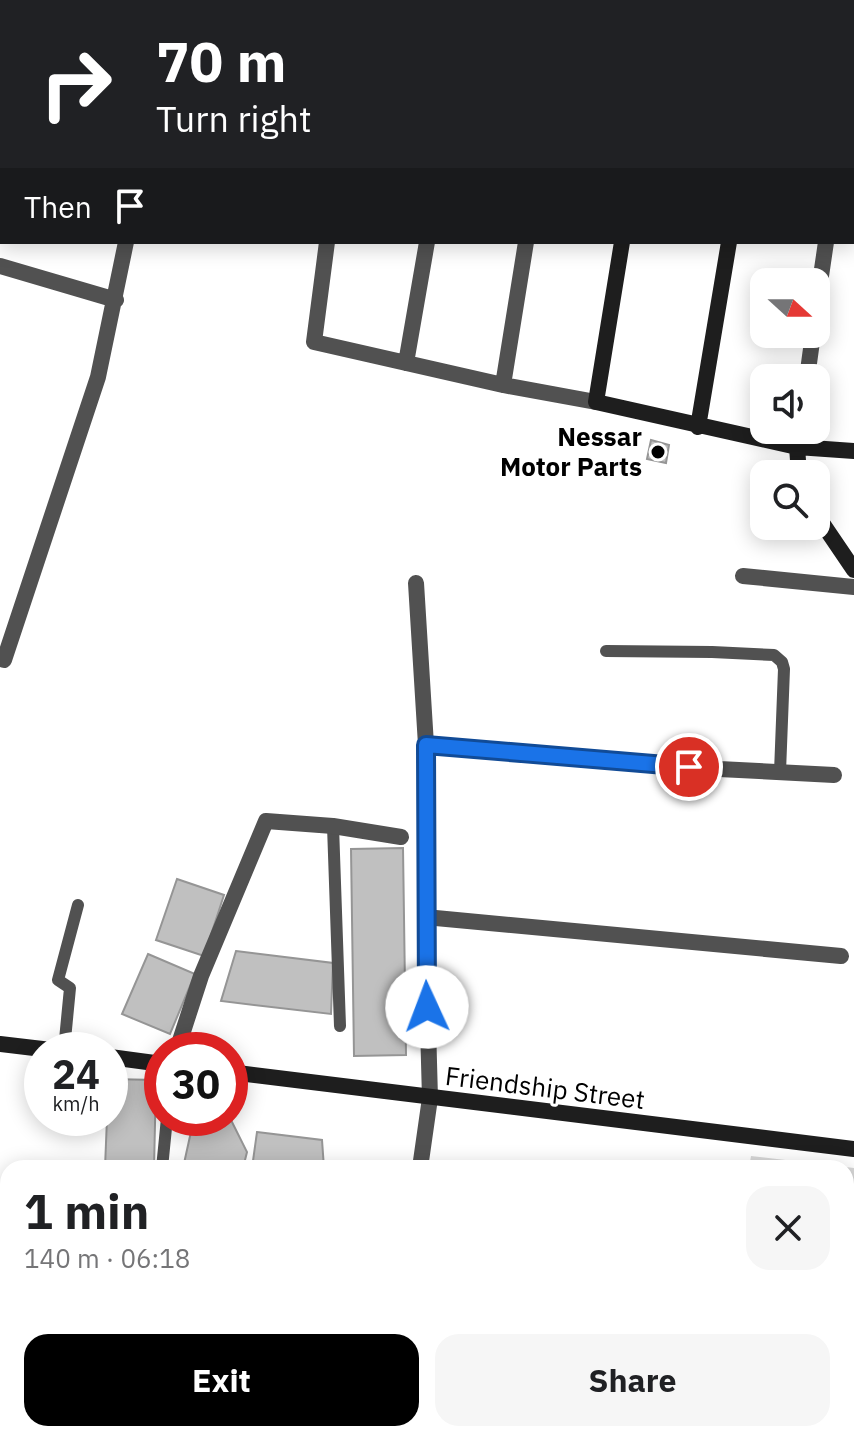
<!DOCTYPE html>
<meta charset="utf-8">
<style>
:root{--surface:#fff;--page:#f6f6f6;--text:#202124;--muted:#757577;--accent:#000}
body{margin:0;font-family:"IBM Plex Sans",sans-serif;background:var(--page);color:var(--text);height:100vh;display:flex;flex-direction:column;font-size:30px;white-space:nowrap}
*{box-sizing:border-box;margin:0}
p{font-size:26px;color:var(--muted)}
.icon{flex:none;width:44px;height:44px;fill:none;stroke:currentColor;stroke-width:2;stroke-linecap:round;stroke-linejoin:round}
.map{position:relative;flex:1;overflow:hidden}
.details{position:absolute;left:0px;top:1160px;width:854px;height:282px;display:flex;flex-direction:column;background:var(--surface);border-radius:24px 24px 0 0;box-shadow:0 4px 20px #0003}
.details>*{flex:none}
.guide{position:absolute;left:0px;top:0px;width:854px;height:244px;box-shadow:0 4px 20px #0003;background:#202124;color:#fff;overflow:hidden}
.needle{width:52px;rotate:111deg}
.controls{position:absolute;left:750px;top:268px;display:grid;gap:16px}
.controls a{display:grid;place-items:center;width:80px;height:80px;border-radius:16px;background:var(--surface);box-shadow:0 4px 20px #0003;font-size:40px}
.speed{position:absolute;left:24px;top:1032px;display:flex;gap:16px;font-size:40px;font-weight:700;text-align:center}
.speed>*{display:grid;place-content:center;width:104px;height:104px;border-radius:50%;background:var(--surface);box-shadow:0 4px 20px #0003;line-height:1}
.speed small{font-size:20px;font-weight:400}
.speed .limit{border:12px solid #d22;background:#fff;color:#111}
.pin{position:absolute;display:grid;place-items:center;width:68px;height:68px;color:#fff;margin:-34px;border:4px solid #fff;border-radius:50%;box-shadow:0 2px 8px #0007}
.me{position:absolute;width:88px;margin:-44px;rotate:358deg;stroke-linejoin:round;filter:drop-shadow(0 0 6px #0008)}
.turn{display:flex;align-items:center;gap:28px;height:168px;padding:0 24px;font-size:36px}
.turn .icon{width:104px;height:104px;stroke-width:2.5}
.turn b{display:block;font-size:56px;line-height:68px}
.then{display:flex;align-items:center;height:76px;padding:0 24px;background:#0003;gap:16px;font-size:30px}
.round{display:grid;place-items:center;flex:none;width:84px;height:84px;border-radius:24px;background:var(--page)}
.headline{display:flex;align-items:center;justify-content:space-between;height:136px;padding:0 24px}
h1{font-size:48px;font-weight:800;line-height:60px}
.primary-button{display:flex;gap:16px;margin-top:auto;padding:16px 24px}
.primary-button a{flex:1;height:92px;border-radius:24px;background:var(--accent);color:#fff;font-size:32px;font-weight:800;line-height:92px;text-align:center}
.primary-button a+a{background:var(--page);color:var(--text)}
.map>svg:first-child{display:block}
</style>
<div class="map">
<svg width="854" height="1441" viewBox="0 0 854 1441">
<rect width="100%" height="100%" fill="#fff"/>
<!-- green -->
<path fill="#d8d8d8" d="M751,1156L854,1168V1433L817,1441H382L383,1434H846V1168H749Z
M256,1434H353L351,1441H258Z"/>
<!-- building -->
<path fill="#c0c0c0" stroke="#959595" stroke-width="2" d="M651,440L669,445L666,463L647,459Z
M403,848L406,1055L354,1056L351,849Z
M177,879L224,895L204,956L156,940Z
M236,951L333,963L331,1014L221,1001Z
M148,954L195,974L170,1034L122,1014Z
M110,1079L156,1080L154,1168H105L107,1118H110Z
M194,1118H230L247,1152L243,1168H183Z
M257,1132L322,1140L324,1168H252Z
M138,1434H222L188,1441H139Z
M404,1434H485L484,1441H403Z"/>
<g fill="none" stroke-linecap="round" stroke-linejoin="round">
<!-- lane -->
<path stroke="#515151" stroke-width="12" d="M606,651L712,652L774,655L782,662L784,669L780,772
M333,826L340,1026
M64,1050L70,988L58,980L78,905
M162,1168L167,1118"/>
<!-- street -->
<path stroke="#515151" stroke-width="16" d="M811,0L812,2
M561,2L562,0
M659,2L660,0
M764,2V0
M852,57L854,59
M852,151L854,144
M327,242L314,342L503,385L596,402
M0,266L116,300
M816,310L826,242
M406,363L427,242
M807,378L813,334
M503,385L526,242
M797,447L800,430
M743,576L854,587
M416,583L426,745L425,917L430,1098L420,1168
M4,660L98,377L126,242
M426,745L719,769L834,775
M425,917L841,956
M177,1050L201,976L266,821L333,826L401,837
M370,1441L371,1434"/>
<!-- secondary -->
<path stroke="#1e1e1e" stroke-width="16" d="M193,2L194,0
M0,26H2
M622,242L596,402L797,447L854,451
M698,427L729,242
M797,447L799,474
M816,514L854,570
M0,1044L51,1050
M110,1057L162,1064
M230,1072L854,1149"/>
</g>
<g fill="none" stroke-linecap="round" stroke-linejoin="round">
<defs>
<path id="route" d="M427,1007L426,745L689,767"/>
</defs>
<!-- route casing -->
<use href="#route" stroke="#114b97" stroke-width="20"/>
<!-- route -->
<use href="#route" stroke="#1a73e8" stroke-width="14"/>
</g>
<!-- markers -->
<circle fill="#000" stroke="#fff" stroke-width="3" cx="658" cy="452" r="8"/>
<g text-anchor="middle" stroke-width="6" stroke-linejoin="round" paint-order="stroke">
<!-- poi labels -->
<g font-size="26" font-weight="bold" fill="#000" stroke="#fff" text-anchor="end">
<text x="642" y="446">Nessar<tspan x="642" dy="30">Motor Parts</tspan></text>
</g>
<!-- street labels -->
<g font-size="26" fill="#000" stroke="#fff">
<text transform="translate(545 1088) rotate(7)" y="9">Friendship Street</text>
</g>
</g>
</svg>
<div class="controls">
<a><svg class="needle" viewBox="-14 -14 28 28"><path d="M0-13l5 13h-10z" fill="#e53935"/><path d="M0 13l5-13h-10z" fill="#757577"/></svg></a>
<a><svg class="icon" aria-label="sound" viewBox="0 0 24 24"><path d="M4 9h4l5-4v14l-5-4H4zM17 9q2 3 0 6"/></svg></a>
<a><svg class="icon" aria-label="search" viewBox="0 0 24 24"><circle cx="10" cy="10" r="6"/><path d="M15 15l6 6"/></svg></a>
</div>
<div class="speed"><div>24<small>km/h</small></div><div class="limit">30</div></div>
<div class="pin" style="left:689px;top:767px;background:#d93025"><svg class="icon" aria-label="arrive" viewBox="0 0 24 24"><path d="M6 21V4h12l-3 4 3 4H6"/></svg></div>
<svg class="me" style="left:427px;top:1007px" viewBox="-20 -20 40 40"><circle r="19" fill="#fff"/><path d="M0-13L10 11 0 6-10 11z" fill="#1a73e8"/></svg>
<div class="guide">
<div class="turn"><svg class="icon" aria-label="right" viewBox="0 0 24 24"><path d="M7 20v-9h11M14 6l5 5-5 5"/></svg><div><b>70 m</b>Turn right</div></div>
<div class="then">Then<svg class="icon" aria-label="arrive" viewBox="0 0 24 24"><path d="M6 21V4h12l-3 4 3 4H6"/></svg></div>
</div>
<section class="details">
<div class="headline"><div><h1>1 min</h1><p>140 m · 06:18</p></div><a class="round"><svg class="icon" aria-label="close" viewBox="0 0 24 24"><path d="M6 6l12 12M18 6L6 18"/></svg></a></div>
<div class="primary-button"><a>Exit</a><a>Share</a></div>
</section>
</div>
